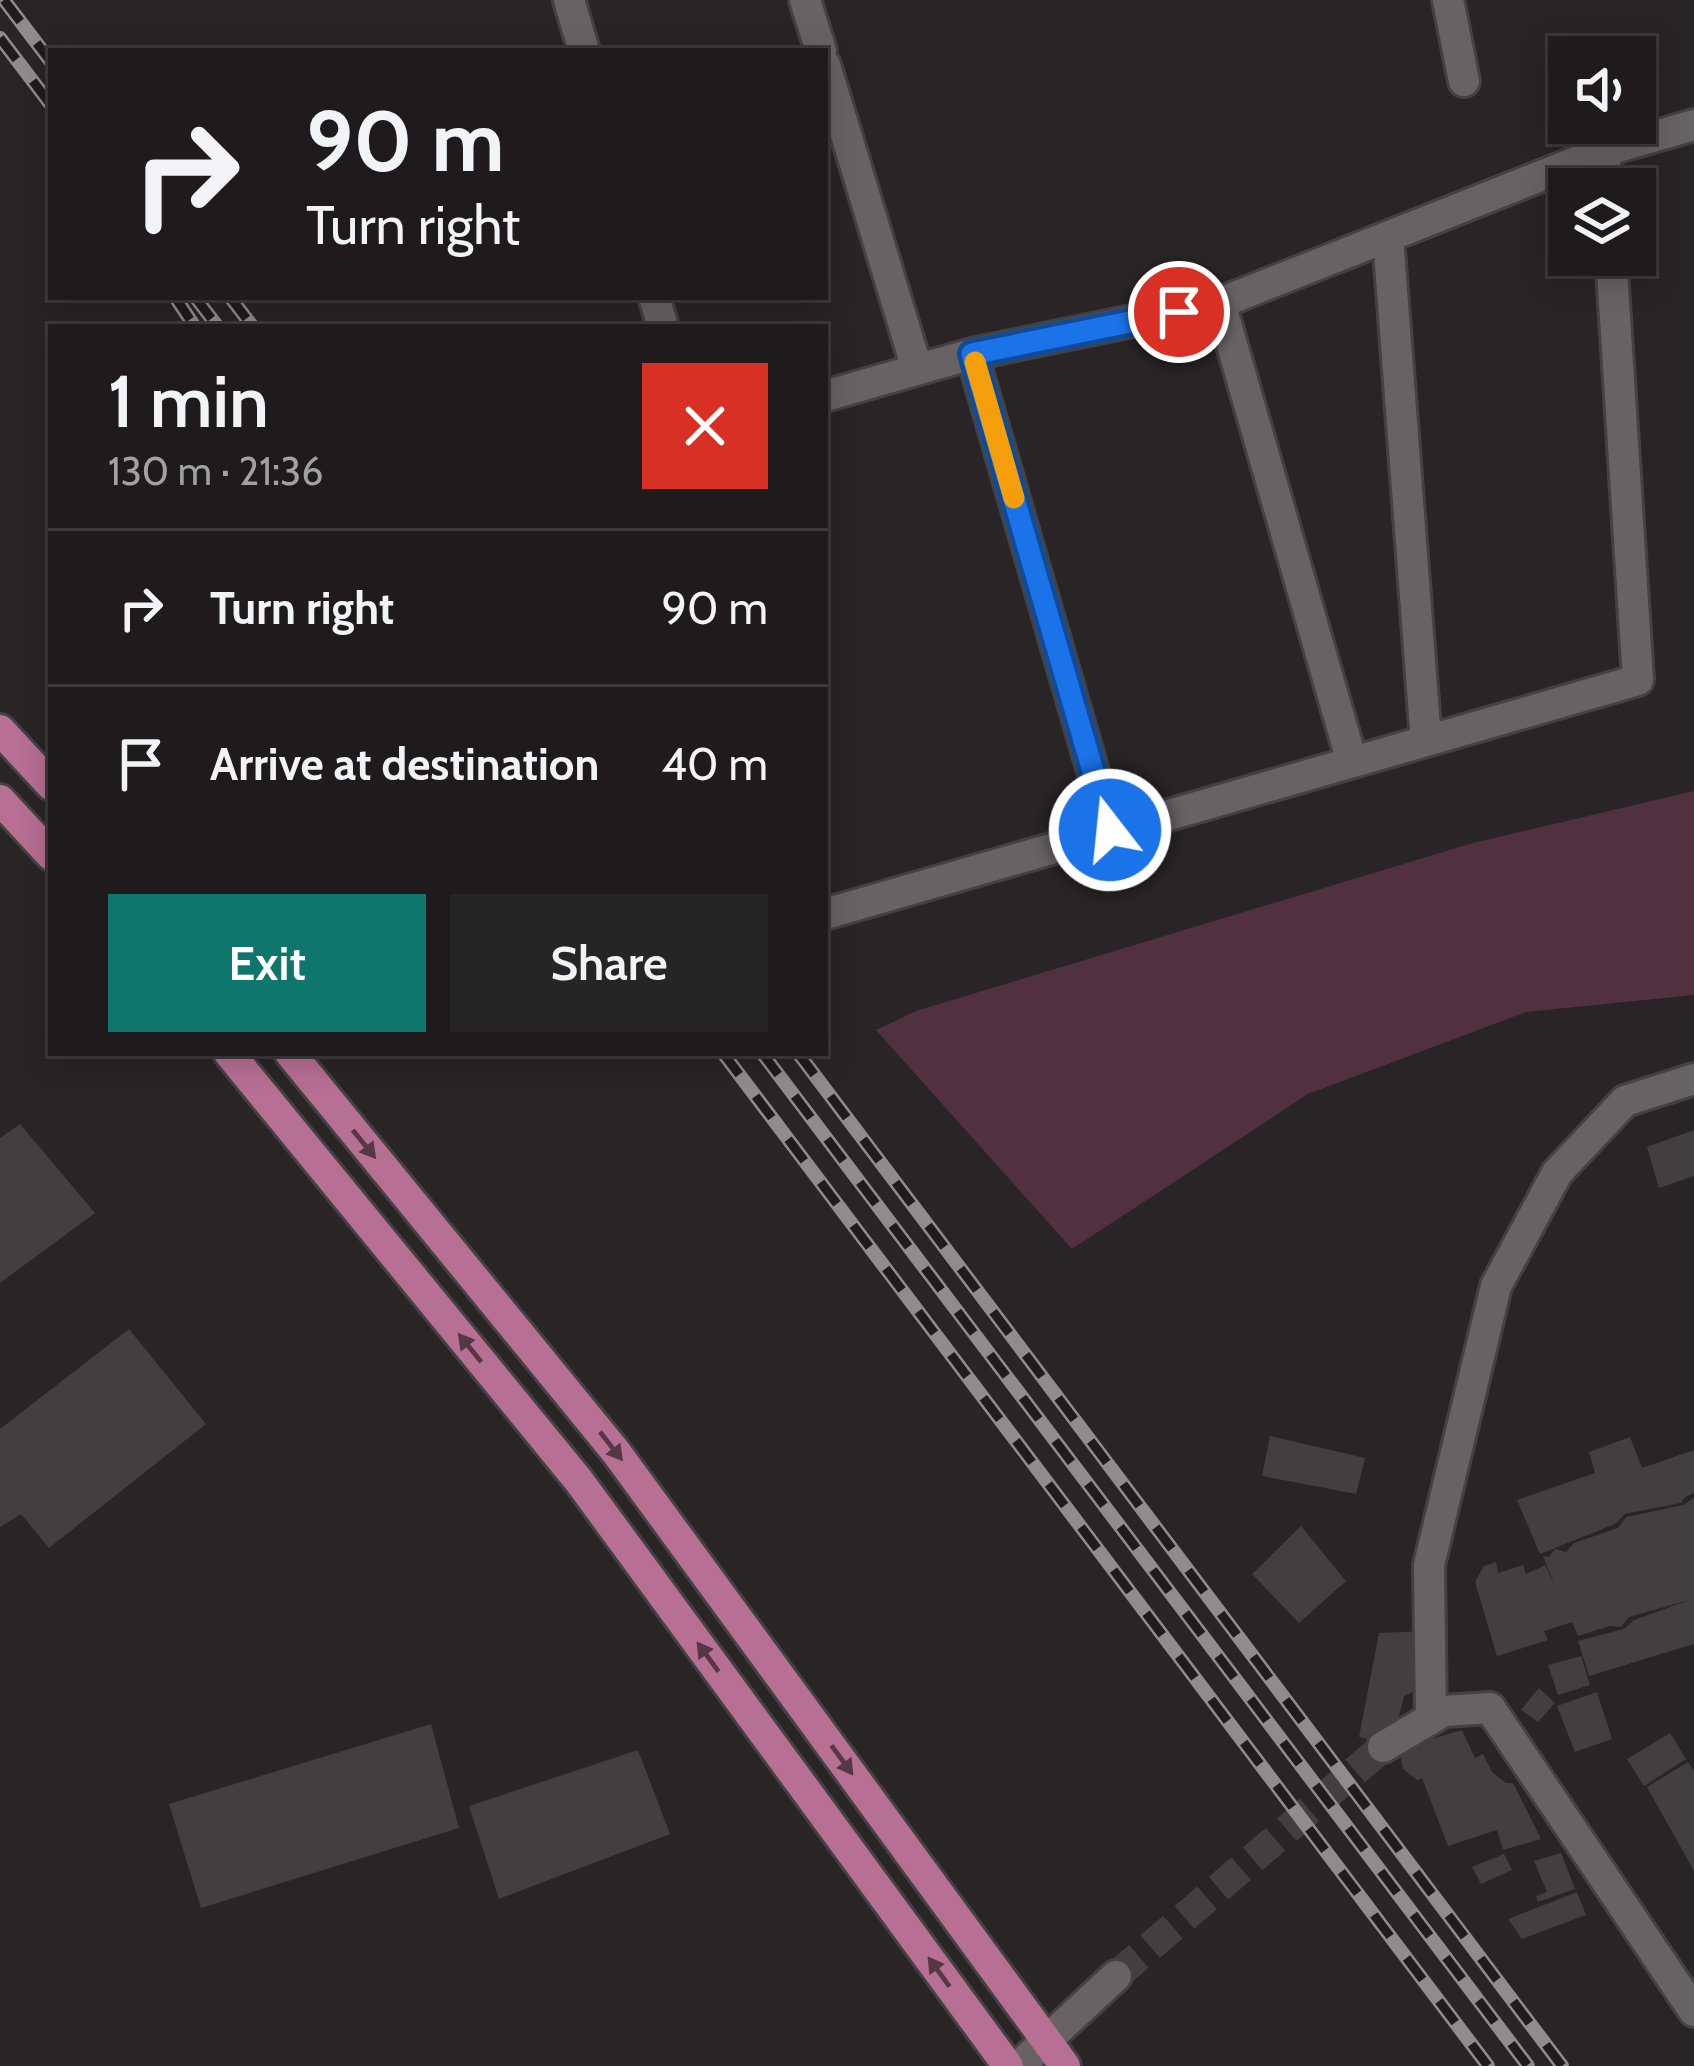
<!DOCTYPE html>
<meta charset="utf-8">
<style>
:root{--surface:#1f1b1c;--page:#272425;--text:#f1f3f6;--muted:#a1a1a3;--line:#3c393b;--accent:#0f766e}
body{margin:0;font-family:Cabin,sans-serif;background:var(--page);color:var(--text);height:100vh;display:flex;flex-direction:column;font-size:45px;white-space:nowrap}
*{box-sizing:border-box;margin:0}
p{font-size:39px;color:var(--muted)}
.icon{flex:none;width:66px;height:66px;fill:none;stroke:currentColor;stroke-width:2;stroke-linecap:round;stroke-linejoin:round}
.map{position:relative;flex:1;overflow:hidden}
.sheet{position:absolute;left:48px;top:324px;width:780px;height:732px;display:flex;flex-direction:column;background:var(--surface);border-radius:0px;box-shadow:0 6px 30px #0003,0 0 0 3px var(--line)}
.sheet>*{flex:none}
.banner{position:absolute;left:48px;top:48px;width:780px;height:252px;border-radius:0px;box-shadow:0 6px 30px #0003,0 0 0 3px var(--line);background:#1f1b1c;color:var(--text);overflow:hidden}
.buttons{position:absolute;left:1548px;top:36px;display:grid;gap:24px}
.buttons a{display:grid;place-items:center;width:108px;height:108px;border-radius:0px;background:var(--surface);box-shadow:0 6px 30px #0003,0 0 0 3px var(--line);font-size:60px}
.pin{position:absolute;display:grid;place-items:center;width:102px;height:102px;color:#fff;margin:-51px;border:6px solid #fff;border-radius:50%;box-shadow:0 3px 12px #0007}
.me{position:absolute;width:132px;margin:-66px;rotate:344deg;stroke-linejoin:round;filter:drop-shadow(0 0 9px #0008)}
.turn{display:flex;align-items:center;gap:42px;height:252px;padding:0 60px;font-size:54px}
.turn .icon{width:156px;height:156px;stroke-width:2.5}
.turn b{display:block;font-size:84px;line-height:102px}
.round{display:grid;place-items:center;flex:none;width:126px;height:126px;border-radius:0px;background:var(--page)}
.overview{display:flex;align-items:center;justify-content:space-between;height:204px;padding:0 60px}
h1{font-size:72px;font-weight:600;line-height:90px}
.cta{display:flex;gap:24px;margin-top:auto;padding:24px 60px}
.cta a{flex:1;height:138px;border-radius:0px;background:var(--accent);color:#fff;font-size:48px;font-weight:600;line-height:138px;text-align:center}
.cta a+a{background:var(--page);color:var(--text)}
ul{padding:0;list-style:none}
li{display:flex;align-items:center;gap:36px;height:156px;padding:0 60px;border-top:3px solid var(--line)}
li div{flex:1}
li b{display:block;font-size:45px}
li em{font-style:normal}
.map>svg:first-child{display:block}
</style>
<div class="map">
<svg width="1694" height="2066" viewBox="0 0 1694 2066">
<rect width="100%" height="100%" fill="#292426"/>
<!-- green -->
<path fill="#513040" d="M1694,791V995L1526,1012L1308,1094L1072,1249L876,1030L916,1011L1473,843Z"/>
<!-- building -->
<path fill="#433e40" d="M20,1124L95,1213L0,1283V1138Z
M1694,1130V1176L1659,1188L1647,1147Z
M129,1329L206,1424L49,1548L21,1514L0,1527V1429Z
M1270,1436L1365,1458L1356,1494L1262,1476Z
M1630,1437L1642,1468L1694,1450V1493L1685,1497L1681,1503L1625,1514L1615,1524L1540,1554L1517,1500L1595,1473L1589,1452Z
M1694,1498V1644L1589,1676L1578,1641L1624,1629L1634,1620L1689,1600L1629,1617L1621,1627L1610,1626L1578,1636L1572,1622L1544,1631L1548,1640L1497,1656L1475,1582L1484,1566L1496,1562L1498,1573L1523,1565L1526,1574L1545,1565L1555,1587L1543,1556L1549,1557L1555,1549L1566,1552L1574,1543L1618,1528L1626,1517L1683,1505Z
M1301,1526L1346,1581L1299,1623L1252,1574Z
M1424,1631L1422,1688L1404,1696L1397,1724L1379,1741L1359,1737L1379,1633Z
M1581,1656L1590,1685L1558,1695L1548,1665Z
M1539,1688L1555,1703L1538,1722L1521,1710Z
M1597,1692L1612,1739L1575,1752L1557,1706Z
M431,1724L459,1828L201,1908L169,1804Z
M1462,1730L1475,1758L1483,1754L1492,1772L1506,1783H1513L1541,1839L1503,1850L1497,1830L1448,1846L1422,1778L1417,1780L1403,1769L1399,1749Z
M1670,1733L1686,1759L1644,1786L1627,1759Z
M638,1750L670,1834L499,1899L469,1806Z
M1688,1762L1694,1771V1871L1647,1787Z
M1561,1853L1575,1889L1538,1902L1536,1896L1547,1892L1534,1861Z
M1504,1854L1512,1870L1481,1884L1472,1867Z
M1577,1892L1586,1915L1522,1939L1508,1919Z"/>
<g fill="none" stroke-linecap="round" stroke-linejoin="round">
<!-- minor-tunnel -->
<path stroke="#433e40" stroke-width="30" stroke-dasharray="30 15" stroke-linecap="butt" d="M1116,1976L1383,1747"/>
<defs>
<path id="minor" d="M569,0L584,51
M805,0L821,51
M1448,0L1464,81
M825,65L917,369
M1604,151L1607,189
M1388,237L1426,741
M654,297L663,327
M1220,303L1352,762
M972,354L1110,830
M825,396L972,354L1220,303L1604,151L1694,125
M825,914L1638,680L1611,255
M1431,1719L1429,1565L1496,1286L1557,1173L1625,1101L1694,1079
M1383,1747L1444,1711L1490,1708L1694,2011
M1019,2066L1116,1976"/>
<path id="major" d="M0,730L51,785
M0,800L51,855
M229,1053L579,1481L1008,2066
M290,1053L616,1452L1065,2066"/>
</defs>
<!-- minor casing -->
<use href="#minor" stroke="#444142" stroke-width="36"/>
<!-- major casing -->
<use href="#major" stroke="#444142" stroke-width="36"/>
<!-- minor -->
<use href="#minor" stroke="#686265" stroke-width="30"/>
<!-- major -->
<use href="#major" stroke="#b76f93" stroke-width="30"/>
<defs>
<path id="rail" d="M4,0L51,62
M0,38L51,105
M175,297L195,327
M195,297L218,327
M230,297L253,327
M723,1053L1488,2066
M762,1053L1528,2066
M798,1053L1562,2066"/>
</defs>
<!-- rail casing -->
<use href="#rail" stroke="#908c8e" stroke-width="14"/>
<!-- rail -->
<use href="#rail" stroke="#201b1d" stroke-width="9" stroke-dasharray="27" stroke-linecap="butt"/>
</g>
<!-- one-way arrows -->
<defs><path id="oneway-solid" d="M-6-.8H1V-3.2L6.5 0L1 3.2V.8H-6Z" transform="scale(3)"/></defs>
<g fill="#553846">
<use href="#oneway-solid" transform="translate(364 1144) rotate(51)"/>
<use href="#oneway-solid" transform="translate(470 1348) rotate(-129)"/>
<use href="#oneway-solid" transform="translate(611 1446) rotate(52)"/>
<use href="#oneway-solid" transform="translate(708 1657) rotate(-126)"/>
<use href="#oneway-solid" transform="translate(842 1760) rotate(54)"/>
<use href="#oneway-solid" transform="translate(939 1972) rotate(-126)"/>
</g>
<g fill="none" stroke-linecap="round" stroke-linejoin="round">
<defs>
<path id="route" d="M1110,830L972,354L1179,312"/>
</defs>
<!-- route casing -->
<use href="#route" stroke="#114b97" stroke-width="30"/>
<!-- route -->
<use href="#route" stroke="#1a73e8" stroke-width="21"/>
<!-- slow -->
<path stroke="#f59e0b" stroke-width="21" d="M975,362L1014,498"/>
</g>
</svg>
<div class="buttons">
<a><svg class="icon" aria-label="sound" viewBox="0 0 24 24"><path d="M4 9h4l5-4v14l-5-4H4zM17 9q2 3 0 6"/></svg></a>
<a><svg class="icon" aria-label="layers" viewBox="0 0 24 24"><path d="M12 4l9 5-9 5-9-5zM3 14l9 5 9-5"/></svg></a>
</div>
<div class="pin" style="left:1179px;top:312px;background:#d93025"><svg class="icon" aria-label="arrive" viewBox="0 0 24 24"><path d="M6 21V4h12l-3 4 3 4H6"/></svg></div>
<svg class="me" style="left:1110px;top:830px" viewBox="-20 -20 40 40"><circle r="17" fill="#1a73e8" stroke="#fff" stroke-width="3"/><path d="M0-11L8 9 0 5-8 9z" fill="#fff"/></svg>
<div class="banner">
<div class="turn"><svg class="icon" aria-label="right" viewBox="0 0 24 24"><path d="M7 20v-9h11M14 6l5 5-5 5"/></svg><div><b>90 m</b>Turn right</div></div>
</div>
<section class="sheet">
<div class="overview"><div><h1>1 min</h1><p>130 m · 21:36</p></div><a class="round" style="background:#d93025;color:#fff"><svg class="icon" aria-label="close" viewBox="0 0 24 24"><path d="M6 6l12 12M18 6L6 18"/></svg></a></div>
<ul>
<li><svg class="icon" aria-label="right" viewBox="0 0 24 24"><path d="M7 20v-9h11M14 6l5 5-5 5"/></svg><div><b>Turn right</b></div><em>90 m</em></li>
<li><svg class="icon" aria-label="arrive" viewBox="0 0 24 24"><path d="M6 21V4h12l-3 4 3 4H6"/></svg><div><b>Arrive at destination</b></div><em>40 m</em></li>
</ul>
<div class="cta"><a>Exit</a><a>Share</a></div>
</section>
</div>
